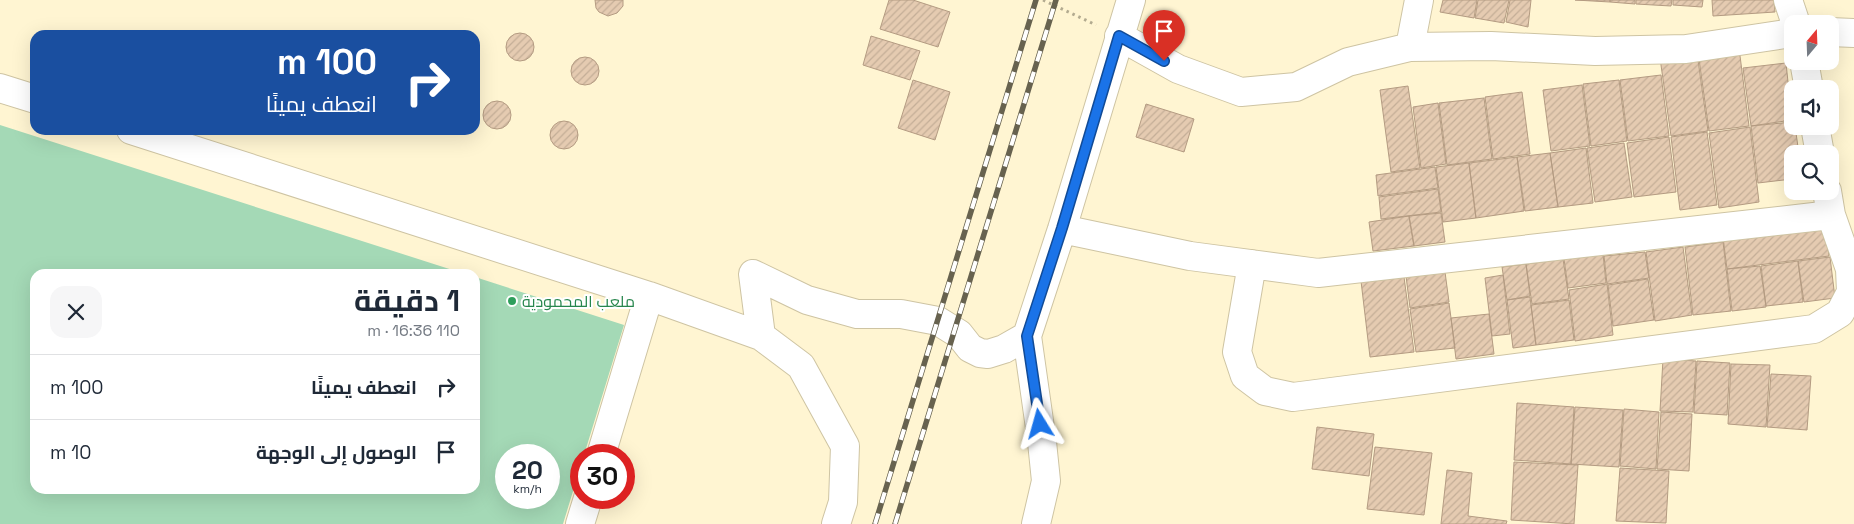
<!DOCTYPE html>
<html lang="ar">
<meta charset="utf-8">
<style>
:root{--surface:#fff;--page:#f6f6f7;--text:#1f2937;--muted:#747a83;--line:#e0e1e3}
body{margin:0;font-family:"Space Grotesk",Cairo,sans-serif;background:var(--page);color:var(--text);direction:rtl;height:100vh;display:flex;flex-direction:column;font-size:19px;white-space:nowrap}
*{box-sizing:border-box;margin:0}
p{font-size:16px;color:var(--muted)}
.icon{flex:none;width:28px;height:28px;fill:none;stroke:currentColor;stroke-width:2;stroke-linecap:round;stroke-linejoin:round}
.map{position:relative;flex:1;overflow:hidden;direction:ltr}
.side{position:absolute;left:30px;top:269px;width:450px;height:225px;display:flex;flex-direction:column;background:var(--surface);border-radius:15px;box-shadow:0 5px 20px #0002;direction:rtl}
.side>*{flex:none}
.guide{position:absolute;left:30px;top:30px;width:450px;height:105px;border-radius:15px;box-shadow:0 5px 20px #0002;direction:rtl;background:#1a4fa0;color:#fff;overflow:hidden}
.needle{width:32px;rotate:19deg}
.fabs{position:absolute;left:1784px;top:15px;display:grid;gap:10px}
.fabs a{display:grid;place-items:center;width:55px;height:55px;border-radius:10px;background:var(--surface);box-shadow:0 5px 20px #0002;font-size:25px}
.speed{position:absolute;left:495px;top:444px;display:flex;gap:10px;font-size:25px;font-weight:700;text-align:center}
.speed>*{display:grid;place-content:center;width:65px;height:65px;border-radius:50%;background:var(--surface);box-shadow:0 5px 20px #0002;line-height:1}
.speed small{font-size:12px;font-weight:400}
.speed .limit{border:8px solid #d22;background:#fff;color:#111}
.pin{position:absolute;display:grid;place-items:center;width:42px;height:42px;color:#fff;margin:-51px -21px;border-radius:50% 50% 50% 0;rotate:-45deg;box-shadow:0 0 5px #0007}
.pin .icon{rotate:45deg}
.me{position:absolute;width:55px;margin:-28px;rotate:352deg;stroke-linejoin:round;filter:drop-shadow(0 0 4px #0008)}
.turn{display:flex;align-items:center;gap:18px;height:105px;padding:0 20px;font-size:22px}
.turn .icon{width:65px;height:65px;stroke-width:2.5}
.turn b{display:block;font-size:35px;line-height:42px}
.round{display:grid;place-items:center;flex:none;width:52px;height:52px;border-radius:15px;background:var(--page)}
.summary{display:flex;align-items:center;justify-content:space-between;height:85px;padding:0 20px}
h1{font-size:30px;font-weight:700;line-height:38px}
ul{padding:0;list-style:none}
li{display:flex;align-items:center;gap:15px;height:65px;padding:0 20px;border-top:1px solid var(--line)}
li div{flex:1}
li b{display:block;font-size:19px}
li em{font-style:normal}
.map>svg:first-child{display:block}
</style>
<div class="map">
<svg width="1854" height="524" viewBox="0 0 1854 524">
<defs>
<pattern id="building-hatch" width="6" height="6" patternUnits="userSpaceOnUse" patternTransform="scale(1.25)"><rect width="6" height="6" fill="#e5cbb1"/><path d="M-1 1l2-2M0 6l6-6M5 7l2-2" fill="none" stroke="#c4ae97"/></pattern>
</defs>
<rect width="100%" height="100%" fill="#fff5d2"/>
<!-- park -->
<path fill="#a4d9b6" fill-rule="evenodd" d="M0,125L465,274H35V489H475V277L624,325L584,455H581V465L563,524H0ZM506,455H549V498H506Z"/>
<!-- building -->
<path fill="url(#building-hatch)" stroke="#b49b82" d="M595,0H623V6L617,13L608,16L599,12L596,8Z
M889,0H913L950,12L938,47L880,29Z
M1443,0H1477L1474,18L1440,12Z
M1478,0H1509L1504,23L1475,18Z
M1510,0H1531L1528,27L1506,22Z
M1575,0H1610V2Z
M1610,0H1635V4L1610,2Z
M1636,0H1672L1671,6L1636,4Z
M1673,0H1703L1702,7L1673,5Z
M1712,0H1774L1775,12L1713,16Z
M506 47a14 14 0 1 1 28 0a14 14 0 1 1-28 0Z
M871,36L920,51L910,80L863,65Z
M1739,48L1749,126L1709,131L1698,52Z
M1697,53L1708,131L1671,136L1660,58Z
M571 71a14 14 0 1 1 28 0a14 14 0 1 1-28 0Z
M1786,63L1792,120L1751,126L1743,68Z
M1661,75L1669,136L1628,141L1620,80Z
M913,80L950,92L935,140L898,128Z
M1619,80L1627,141L1591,146L1583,84Z
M1582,85L1590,146L1551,151L1543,90Z
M1408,86L1420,168L1391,172L1380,90Z
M1522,92L1530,154L1493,159L1485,97Z
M1484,98L1492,159L1447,165L1439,103Z
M483 115a14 14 0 1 1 28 0a14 14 0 1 1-28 0Z
M1438,103L1446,164L1421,168L1413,107Z
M1146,104L1194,119L1184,152L1136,137Z
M550 135a14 14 0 1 1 28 0a14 14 0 1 1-28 0Z
M1792,122V126H1795L1799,154H1792V179L1758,183L1751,126Z
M1750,127L1759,202L1719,208L1709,133Z
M1707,132L1717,205L1680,210L1671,137Z
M1669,137L1676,192L1634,197L1627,143Z
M1624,143L1632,197L1595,202L1587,148Z
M1586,148L1593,203L1558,207L1550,153Z
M1550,153L1558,207L1525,211L1517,157Z
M1517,157L1524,211L1476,218L1469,163Z
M1469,163L1476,218L1443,222L1436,167Z
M1435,167L1438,188L1378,196L1376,175Z
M1438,189L1441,212L1381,219L1379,197Z
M1441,213L1445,242L1414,246L1409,216Z
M1409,216L1414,246L1373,251L1369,222Z
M1825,225L1829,256L1727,269L1723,237Z
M1723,242L1731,311L1693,315L1685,247Z
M1683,247L1692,315L1655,321L1646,252Z
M1645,252L1649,278L1607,284L1604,256Z
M1603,254L1606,283L1568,288L1564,259Z
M1830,257L1835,298L1804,302L1798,261Z
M1563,259L1569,299L1532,304L1526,264Z
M1798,261L1803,302L1766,306L1761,266Z
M1526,264L1530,296L1507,300L1502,267Z
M1760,266L1766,307L1732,311L1727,269Z
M1445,272L1449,302L1410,308L1406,276Z
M1503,275L1510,334L1492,336L1485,278Z
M1404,277L1414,352L1370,357L1361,281Z
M1648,279L1654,320L1613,326L1608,285Z
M1607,284L1613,335L1575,341L1569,290Z
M1530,297L1536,345L1513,348L1507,300Z
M1569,300L1574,340L1536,345L1531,305Z
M1449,303L1455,348L1416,352L1410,309Z
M1489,314L1494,354L1456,359L1451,318Z
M1663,359L1696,361L1693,412L1660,411Z
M1697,361L1730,363L1727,415L1694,413Z
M1731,364L1770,365L1766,427L1728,424Z
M1771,374L1811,376L1807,430L1767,427Z
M1517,403L1574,407L1571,464L1514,460Z
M1575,407L1623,410L1619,467L1571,464Z
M1624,409L1659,412L1656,469L1620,466Z
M1661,412L1692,414L1689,471L1657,469Z
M1317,427L1374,434L1369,476L1312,469Z
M1375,447L1432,453L1424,515L1367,509Z
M1514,462L1578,465L1574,524L1511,520Z
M1620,468L1669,471L1666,523L1616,521Z
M1447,470L1472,473L1468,516L1507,521L1506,524H1441Z"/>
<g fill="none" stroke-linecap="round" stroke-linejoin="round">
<defs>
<path id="minor" d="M1788,0L1796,24
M1830,32L1854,33
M1119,36L1178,69L1241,92L1296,87L1348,62L1410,47L1491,46L1595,51L1686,49L1792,33
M1410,47L1419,0
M1804,61L1809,89
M0,88L35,99
M1815,126L1820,154
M131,130L649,296L761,336L753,274L807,300L857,314H901L938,321L959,334L970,348L980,353L988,354L1004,349L1027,336L1042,442L1046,481L1036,524
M1062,229L1190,256L1318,273L1831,215
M1252,264L1237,352L1245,376L1265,391L1293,397L1814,329L1840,313L1851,292L1850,269L1831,215L1827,191
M761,336L801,366L845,446L843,502L836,524
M1027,336L1062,229L1131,0
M601,455L649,296
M580,524L588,498"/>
</defs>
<!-- minor casing -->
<use href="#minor" stroke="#cec4a3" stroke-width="30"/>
<!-- path -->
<path stroke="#b3ab90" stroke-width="3" stroke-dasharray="2.5 4" stroke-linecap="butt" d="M1043,0L1096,25"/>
<!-- minor -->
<use href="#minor" stroke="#fff" stroke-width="28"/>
<defs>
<path id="rail" d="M875,524L1036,0
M895,524L1056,0"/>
</defs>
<!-- rail casing -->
<use href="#rail" stroke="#67624f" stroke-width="5.5"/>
<!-- rail -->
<use href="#rail" stroke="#fff" stroke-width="4" stroke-dasharray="11" stroke-linecap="butt"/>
</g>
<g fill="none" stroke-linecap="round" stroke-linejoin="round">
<defs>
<path id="route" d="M1040,424L1027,336L1062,228L1119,36L1164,61"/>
</defs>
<!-- route casing -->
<use href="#route" stroke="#114b97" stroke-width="12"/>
<!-- route -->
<use href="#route" stroke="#1a73e8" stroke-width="9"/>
</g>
<!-- markers -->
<circle fill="#2e9e5b" stroke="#fff" stroke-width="2" cx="512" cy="301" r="5"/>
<g text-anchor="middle" stroke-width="4" stroke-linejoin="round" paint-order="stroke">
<!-- leisure labels -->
<g font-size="16" fill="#27864d" stroke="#fff" text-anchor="start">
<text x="522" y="307">ملعب المحمودية</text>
</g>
</g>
</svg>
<div class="fabs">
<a><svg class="needle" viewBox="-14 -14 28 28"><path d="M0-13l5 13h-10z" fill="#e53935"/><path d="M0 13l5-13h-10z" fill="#747a83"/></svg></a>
<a><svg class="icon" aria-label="sound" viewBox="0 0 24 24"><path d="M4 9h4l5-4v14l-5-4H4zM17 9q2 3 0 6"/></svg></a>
<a><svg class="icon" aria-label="search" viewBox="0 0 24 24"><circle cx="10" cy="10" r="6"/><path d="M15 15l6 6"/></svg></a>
</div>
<div class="speed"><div>20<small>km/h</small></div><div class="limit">30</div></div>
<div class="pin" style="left:1164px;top:61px;background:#d93025"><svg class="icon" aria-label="arrive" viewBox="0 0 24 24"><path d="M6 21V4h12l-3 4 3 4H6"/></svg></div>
<svg class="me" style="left:1040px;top:424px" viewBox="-20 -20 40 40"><path d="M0-17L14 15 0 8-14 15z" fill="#1a73e8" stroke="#fff" stroke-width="4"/></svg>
<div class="guide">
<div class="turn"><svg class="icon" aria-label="right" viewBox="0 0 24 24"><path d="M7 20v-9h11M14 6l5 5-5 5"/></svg><div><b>100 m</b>انعطف يمينًا</div></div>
</div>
<section class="side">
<div class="summary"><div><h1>1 دقيقة</h1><p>110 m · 16:36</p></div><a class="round"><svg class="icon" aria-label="close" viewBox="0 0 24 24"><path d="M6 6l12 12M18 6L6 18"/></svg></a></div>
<ul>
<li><svg class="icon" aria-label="right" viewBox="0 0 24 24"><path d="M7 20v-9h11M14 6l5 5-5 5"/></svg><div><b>انعطف يمينًا</b></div><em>100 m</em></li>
<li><svg class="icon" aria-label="arrive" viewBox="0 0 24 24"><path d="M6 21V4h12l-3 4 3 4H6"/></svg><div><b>الوصول إلى الوجهة</b></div><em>10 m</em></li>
</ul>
</section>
</div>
